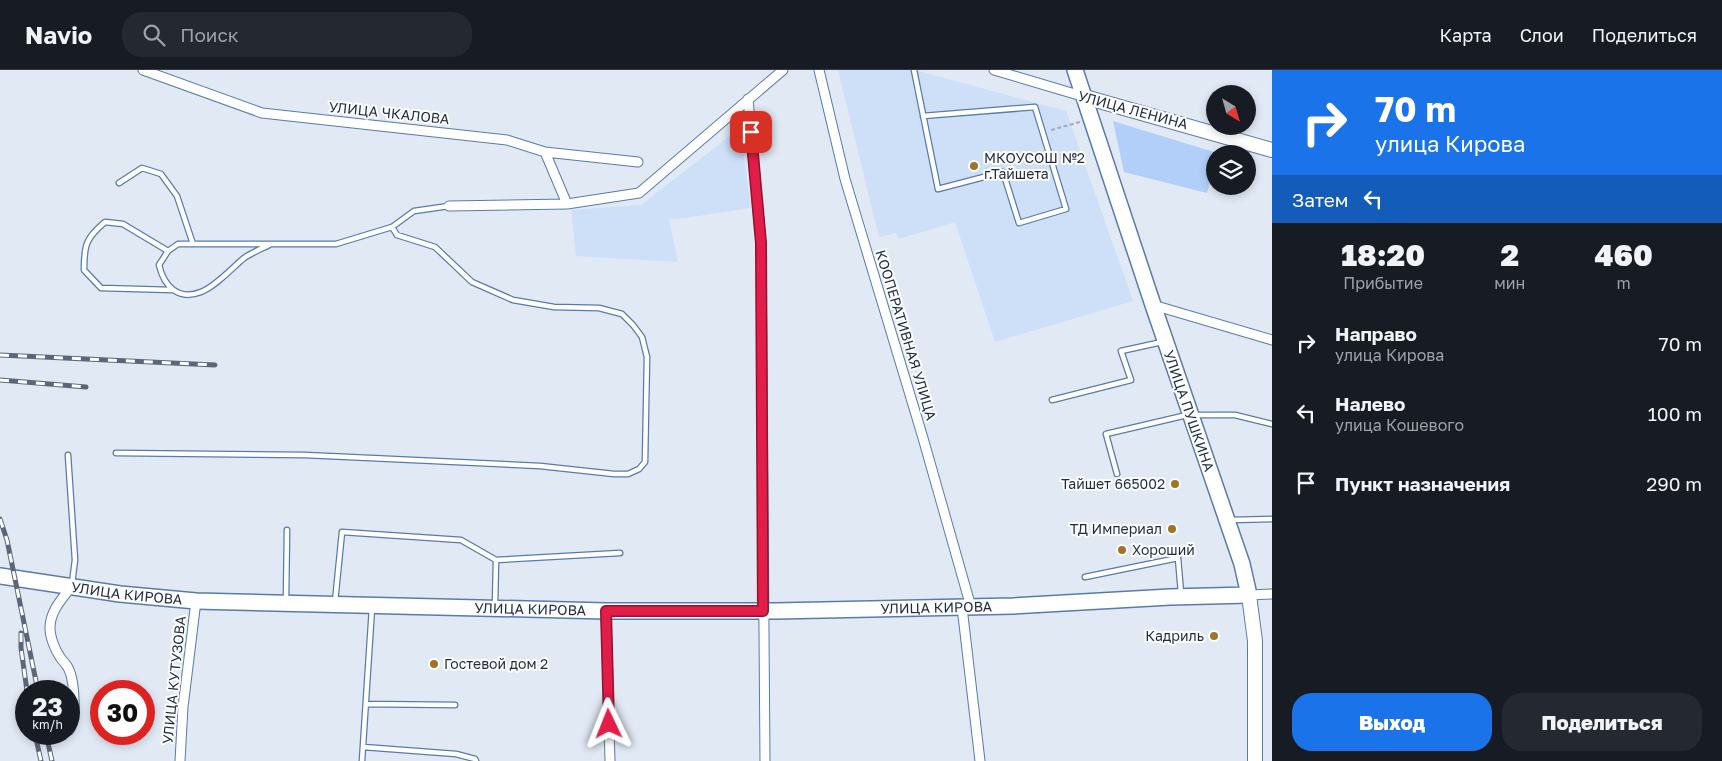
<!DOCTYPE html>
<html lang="ru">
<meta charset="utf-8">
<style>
:root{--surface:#171b24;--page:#242831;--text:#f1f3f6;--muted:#9ea1a6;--line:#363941;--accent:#1a73e8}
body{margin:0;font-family:"Golos Text",sans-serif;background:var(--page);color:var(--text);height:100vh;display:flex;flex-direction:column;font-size:19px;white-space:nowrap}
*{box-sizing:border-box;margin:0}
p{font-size:16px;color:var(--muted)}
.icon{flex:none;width:28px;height:28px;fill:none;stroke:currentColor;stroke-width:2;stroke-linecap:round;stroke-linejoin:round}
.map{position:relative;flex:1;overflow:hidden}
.side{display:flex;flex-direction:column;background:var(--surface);width:450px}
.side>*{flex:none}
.hud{background:#1a73e8;color:#fff;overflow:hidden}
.needle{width:32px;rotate:143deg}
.controls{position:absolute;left:1206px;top:15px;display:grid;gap:10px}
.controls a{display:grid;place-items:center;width:50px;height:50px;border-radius:50%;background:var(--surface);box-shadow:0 2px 8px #0003;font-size:25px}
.speed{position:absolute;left:15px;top:610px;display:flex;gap:10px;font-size:25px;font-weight:700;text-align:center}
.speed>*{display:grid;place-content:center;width:65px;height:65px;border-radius:50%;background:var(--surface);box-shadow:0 2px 8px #0003;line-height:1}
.speed small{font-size:12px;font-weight:400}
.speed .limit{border:8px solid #d22;background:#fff;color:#111}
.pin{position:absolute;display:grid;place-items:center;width:42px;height:42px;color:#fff;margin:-21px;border-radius:10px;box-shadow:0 2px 8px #0006}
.me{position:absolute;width:55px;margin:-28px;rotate:358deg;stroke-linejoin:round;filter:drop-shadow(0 0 4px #0008)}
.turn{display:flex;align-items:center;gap:18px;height:105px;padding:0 20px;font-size:22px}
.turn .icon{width:65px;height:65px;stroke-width:2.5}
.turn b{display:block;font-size:35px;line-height:42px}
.then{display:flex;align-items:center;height:48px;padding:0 20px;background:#0003;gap:10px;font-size:19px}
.eta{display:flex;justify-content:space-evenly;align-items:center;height:85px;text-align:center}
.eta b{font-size:30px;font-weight:800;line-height:35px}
.action{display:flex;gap:10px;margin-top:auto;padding:10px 20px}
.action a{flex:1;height:58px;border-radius:20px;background:var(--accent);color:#fff;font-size:20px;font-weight:800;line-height:58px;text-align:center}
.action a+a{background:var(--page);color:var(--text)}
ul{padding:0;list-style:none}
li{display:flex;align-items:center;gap:15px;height:70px;padding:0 20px}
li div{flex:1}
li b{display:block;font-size:19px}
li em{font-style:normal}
header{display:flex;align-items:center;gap:30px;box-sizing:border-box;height:70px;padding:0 25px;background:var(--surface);border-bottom:1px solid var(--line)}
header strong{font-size:24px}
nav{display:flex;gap:28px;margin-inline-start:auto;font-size:18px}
.search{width:350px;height:45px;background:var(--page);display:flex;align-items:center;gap:12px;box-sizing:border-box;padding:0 18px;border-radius:20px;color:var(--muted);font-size:19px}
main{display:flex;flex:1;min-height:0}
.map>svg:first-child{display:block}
</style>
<header>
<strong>Navio</strong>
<div class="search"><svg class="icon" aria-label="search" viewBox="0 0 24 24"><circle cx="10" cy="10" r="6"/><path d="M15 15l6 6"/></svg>Поиск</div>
<nav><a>Карта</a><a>Слои</a><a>Поделиться</a></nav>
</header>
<main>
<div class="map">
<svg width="1272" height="691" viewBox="0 0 1272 691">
<rect width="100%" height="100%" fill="#e1e9f4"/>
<!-- built -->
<path fill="#cedff8" d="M838,0H915L1066,41L1133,231L995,272L955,152L898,169L896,163L879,167Z
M740,58L751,138L685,148L669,149L678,192L576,186L571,140L641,135Z"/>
<!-- green -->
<path fill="#b1cff9" d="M1113,51L1217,83L1215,84V91L1207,123L1124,102Z"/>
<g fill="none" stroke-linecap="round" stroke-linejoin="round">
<defs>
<path id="lane" d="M914,0L938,119L1003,102L1019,153L1066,139L1035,37L923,46
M119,113L142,98L161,104L177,126L193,174
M269,175C261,179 251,183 244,188C232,198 216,216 201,222C178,231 164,216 159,195L168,181L178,174H336L392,157
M168,181L123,154L105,152C86,168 84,175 84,200L101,218L172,220
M1052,330L1131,310L1121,281L1162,272
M1194,345H1235L1272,354
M116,383L305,385L540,396L614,404H628L639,399L645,392L647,287L642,267L633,255L622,244L599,238L554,237L513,230L472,212L435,177L397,165L392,157L414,141L449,136
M68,385L75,490L72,513
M1117,404L1106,364L1187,345
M1231,450L1272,449
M1085,507L1178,488L1181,523
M286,530L287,460
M335,532L342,462L461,470L496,490L620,483
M495,535L496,490
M366,634L455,635
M363,677L456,684L475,689L476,691
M362,691L372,538"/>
<path id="street" d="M143,0L262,43L507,70L545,82L638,92
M819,0L845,109L923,368L971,537
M994,0L1085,27
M748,29L761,173L765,691
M545,82L567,134
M449,136L567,134L639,123L783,0
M1153,235L1272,270
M1249,525L1272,524
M962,537L980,691
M606,541L610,691
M69,660C77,650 75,608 67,596C65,593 62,590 60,587C55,580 50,567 50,558C50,541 62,529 71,517
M180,691L183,637L196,531"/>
<path id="secondary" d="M1085,27L1272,80
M1249,525L1255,571V691"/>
<g id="primary">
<path id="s1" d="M0,506L120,524L196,531L606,541H776L1013,536L1170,527L1249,525L1242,494L1153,235L1075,0"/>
</g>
</defs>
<!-- lane casing -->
<use href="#lane" stroke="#587bac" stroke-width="7"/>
<!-- street casing -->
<use href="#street" stroke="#587bac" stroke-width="11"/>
<!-- secondary casing -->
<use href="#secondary" stroke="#587bac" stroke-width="16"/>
<!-- primary casing -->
<use href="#primary" stroke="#587bac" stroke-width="18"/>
<!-- path -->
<path stroke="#a3adbb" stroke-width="2" stroke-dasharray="4 2.5" stroke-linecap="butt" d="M1051,60L1080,52"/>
<!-- lane -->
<use href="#lane" stroke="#fff" stroke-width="4.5"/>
<!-- street -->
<use href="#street" stroke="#fff" stroke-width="9"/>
<!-- secondary -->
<use href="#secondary" stroke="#fff" stroke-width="14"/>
<!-- primary -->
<use href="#primary" stroke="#fff" stroke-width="15"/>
<defs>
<path id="rail" d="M0,285L215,295
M0,310L86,317
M0,449L7,470L38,621
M21,563V578L27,621
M35,664L41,691
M46,664L52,691"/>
</defs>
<!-- rail casing -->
<use href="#rail" stroke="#5b6779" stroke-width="5"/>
<!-- rail -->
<use href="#rail" stroke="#fff" stroke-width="3" stroke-dasharray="9" stroke-linecap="butt"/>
</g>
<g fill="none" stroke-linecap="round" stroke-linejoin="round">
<defs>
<path id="route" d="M609,654L606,541H763L761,173L751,62"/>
</defs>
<!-- route casing -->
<use href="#route" stroke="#92132f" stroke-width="12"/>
<!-- route -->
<use href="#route" stroke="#e11d48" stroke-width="9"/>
</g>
<!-- markers -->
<g fill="#a07325" stroke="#fff" stroke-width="2">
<circle cx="974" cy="96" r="5"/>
<circle cx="1175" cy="414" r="5"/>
<circle cx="1172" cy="459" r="5"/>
<circle cx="1122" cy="480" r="5"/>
<circle cx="1214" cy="566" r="5"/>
<circle cx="434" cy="594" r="5"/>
</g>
<g text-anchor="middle" stroke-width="4" stroke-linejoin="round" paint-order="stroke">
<!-- street labels -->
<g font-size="14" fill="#1e2c41" stroke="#fff">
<text transform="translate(1133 40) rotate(15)" y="5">УЛИЦА ЛЕНИНА</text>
<text transform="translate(389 43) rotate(6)" y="5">УЛИЦА ЧКАЛОВА</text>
<text transform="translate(906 265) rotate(73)" y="5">КООПЕРАТИВНАЯ УЛИЦА</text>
<text transform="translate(1189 341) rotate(71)" y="5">УЛИЦА ПУШКИНА</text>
<text dy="5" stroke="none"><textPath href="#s1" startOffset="128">УЛИЦА КИРОВА</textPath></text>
<text dy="5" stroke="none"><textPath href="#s1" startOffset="938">УЛИЦА КИРОВА</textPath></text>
<text dy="5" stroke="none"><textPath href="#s1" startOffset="532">УЛИЦА КИРОВА</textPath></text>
<text transform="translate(174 610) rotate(-84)" y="5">УЛИЦА КУТУЗОВА</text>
</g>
<!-- poi labels -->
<g font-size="14" fill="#1e2c41" stroke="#fff" text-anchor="start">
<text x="984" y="93">МКОУСОШ №2<tspan x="984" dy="16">г.Тайшета</tspan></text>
<text x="1165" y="419" text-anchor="end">Тайшет 665002</text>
<text x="1162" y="464" text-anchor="end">ТД Империал</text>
<text x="1132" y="485">Хороший</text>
<text x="1204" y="571" text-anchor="end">Кадриль</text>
<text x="444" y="599">Гостевой дом 2</text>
</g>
</g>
</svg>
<div class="controls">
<a><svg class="needle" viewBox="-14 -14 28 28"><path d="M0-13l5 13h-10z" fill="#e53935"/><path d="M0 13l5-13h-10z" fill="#9ea1a6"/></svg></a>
<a><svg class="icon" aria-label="layers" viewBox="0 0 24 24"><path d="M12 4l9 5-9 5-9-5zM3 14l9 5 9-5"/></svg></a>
</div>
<div class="speed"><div>23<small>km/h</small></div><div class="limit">30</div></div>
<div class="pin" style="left:751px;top:62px;background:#d93025"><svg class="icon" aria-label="arrive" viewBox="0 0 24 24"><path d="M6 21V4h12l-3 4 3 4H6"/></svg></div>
<svg class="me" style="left:609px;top:654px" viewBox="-20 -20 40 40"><path d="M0-17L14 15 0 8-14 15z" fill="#e11d48" stroke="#fff" stroke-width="4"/></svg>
</div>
<section class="side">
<div class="hud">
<div class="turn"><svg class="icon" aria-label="right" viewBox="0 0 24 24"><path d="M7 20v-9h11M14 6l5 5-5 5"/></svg><div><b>70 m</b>улица Кирова</div></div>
<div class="then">Затем<svg class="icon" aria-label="left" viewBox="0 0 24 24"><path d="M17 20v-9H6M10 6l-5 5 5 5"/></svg></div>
</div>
<div class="eta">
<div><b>18:20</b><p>Прибытие</p></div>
<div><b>2</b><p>мин</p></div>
<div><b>460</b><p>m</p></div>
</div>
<ul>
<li><svg class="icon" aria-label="right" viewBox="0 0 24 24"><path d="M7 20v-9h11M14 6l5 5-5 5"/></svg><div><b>Направо</b><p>улица Кирова</p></div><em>70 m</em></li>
<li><svg class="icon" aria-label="left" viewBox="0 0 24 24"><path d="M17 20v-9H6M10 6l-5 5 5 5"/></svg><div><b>Налево</b><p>улица Кошевого</p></div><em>100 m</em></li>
<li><svg class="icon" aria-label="arrive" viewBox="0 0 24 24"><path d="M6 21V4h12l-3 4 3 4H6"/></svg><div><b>Пункт назначения</b></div><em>290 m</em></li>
</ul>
<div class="action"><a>Выход</a><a>Поделиться</a></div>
</section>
</main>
